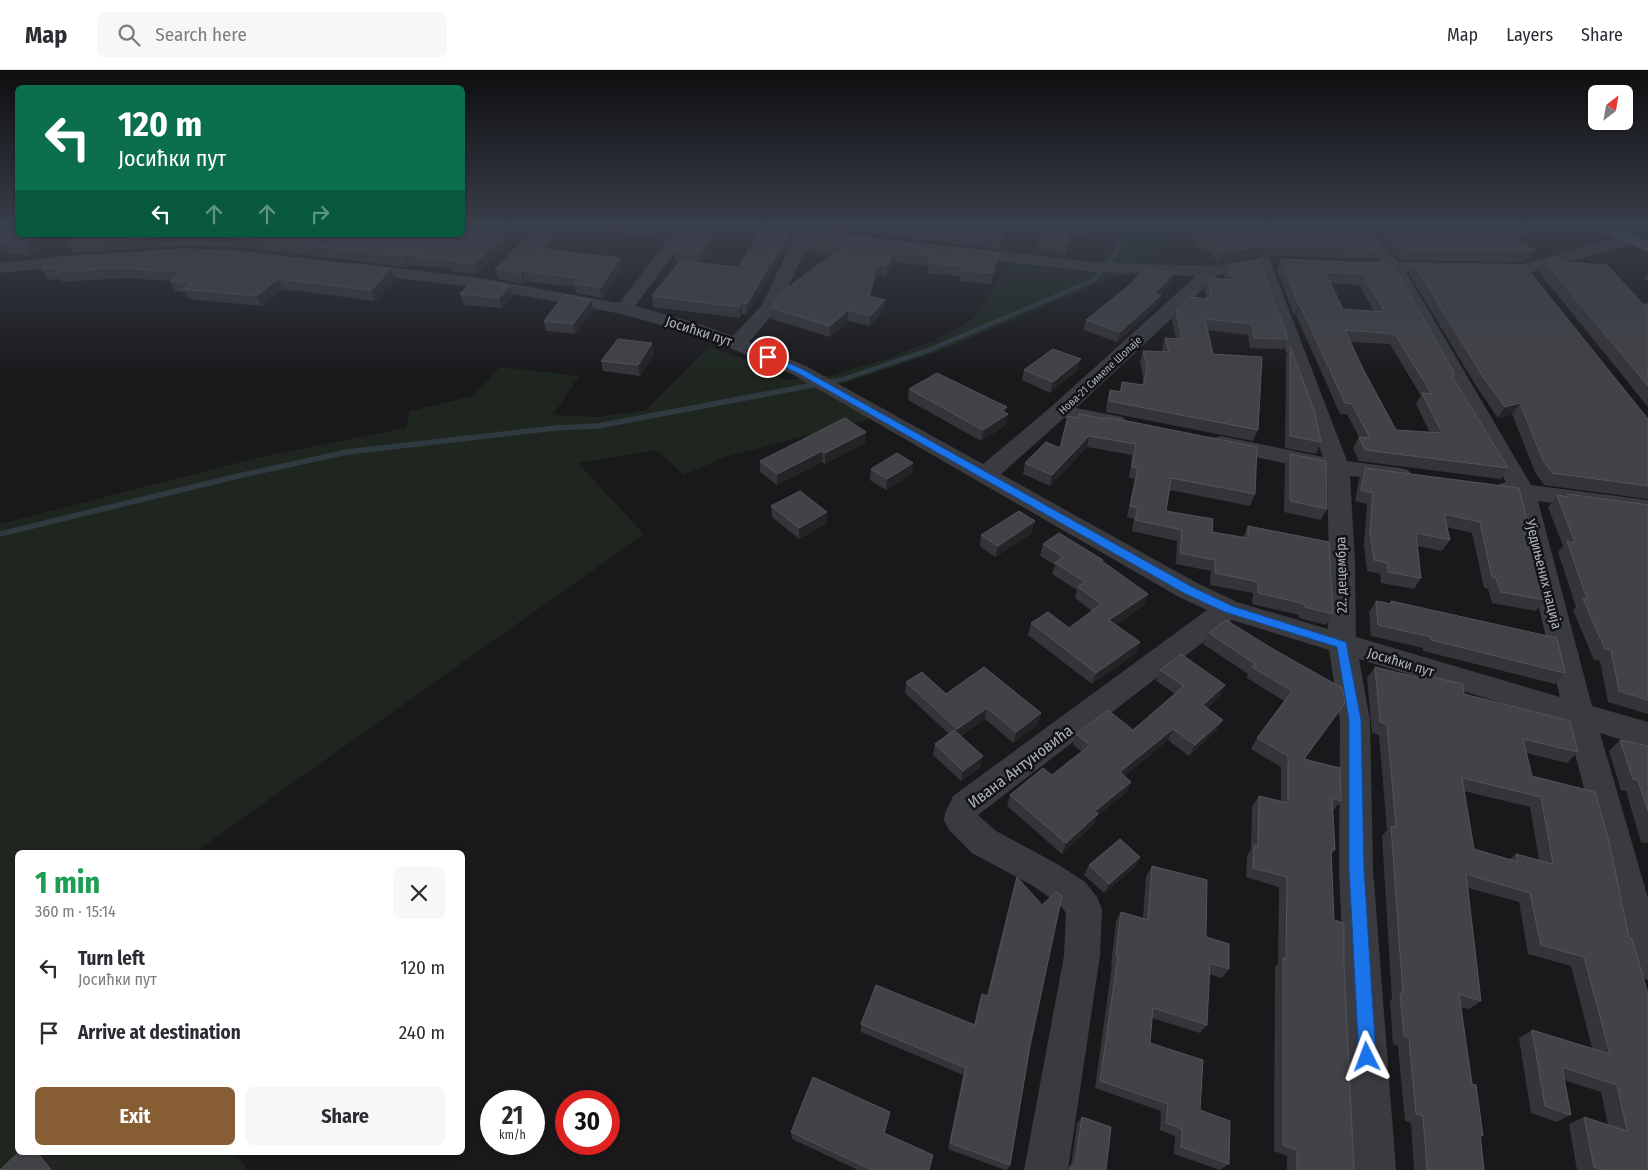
<!DOCTYPE html>
<meta charset="utf-8">
<style>
:root{--surface:#fff;--page:#f7f7f7;--text:#2b2b33;--muted:#7c7c81;--line:#e1e1e2;--accent:#875e33}
body{margin:0;font-family:"Fira Sans Condensed",sans-serif;background:var(--page);color:var(--text);height:100vh;display:flex;flex-direction:column;font-size:19px;white-space:nowrap}
*{box-sizing:border-box;margin:0}
p{font-size:16px;color:var(--muted)}
.icon{flex:none;width:28px;height:28px;fill:none;stroke:currentColor;stroke-width:2;stroke-linecap:round;stroke-linejoin:round}
.map{position:relative;flex:1;overflow:hidden}
.sheet{position:absolute;left:15px;top:780px;width:450px;height:305px;display:flex;flex-direction:column;background:var(--surface);border-radius:8px;box-shadow:0 1px 4px #0004}
.sheet>*{flex:none}
.top-card{position:absolute;left:15px;top:15px;width:450px;height:152px;border-radius:8px;box-shadow:0 1px 4px #0004;background:#0b6e4f;color:#fff;overflow:hidden}
.needle{width:32px;rotate:31deg}
.tools{position:absolute;left:1588px;top:15px;display:grid;gap:10px}
.tools a{display:grid;place-items:center;width:45px;height:45px;border-radius:8px;background:var(--surface);box-shadow:0 1px 4px #0004;font-size:25px}
.speed{position:absolute;left:480px;top:1020px;display:flex;gap:10px;font-size:25px;font-weight:700;text-align:center}
.speed>*{display:grid;place-content:center;width:65px;height:65px;border-radius:50%;background:var(--surface);box-shadow:0 1px 4px #0004;line-height:1}
.speed small{font-size:12px;font-weight:400}
.speed .limit{border:8px solid #d22;background:#fff;color:#111}
.pin{position:absolute;display:grid;place-items:center;width:42px;height:42px;color:#fff;margin:-21px;border:2px solid #fff;border-radius:50%;box-shadow:0 1px 5px #0007}
.me{position:absolute;width:55px;margin:-28px;rotate:357deg;stroke-linejoin:round;filter:drop-shadow(0 0 4px #0008)}
.turn{display:flex;align-items:center;gap:18px;height:105px;padding:0 20px;font-size:22px}
.turn .icon{width:65px;height:65px;stroke-width:2.5}
.turn b{display:block;font-size:35px;line-height:42px}
.lanes{display:flex;align-items:center;height:48px;padding:0 20px;background:#0003;justify-content:center;gap:25px;direction:ltr}
.lanes .off{opacity:.35}
.round{display:grid;place-items:center;flex:none;width:52px;height:52px;border-radius:8px;background:var(--page)}
.overview{display:flex;align-items:center;justify-content:space-between;height:85px;padding:0 20px}
h1{font-size:30px;font-weight:700;line-height:38px;color:#1e9e55}
.primary-button{display:flex;gap:10px;margin-top:auto;padding:10px 20px}
.primary-button a{flex:1;height:58px;border-radius:8px;background:var(--accent);color:#fff;font-size:20px;font-weight:700;line-height:58px;text-align:center}
.primary-button a+a{background:var(--page);color:var(--text)}
ul{padding:0;list-style:none}
li{display:flex;align-items:center;gap:15px;height:65px;padding:0 20px}
li div{flex:1}
li b{display:block;font-size:19px}
li em{font-style:normal}
header{display:flex;align-items:center;gap:30px;box-sizing:border-box;height:70px;padding:0 25px;background:var(--surface);border-bottom:1px solid var(--line)}
header strong{font-size:24px}
nav{display:flex;gap:28px;margin-inline-start:auto;font-size:18px}
.search{width:350px;height:45px;background:var(--page);display:flex;align-items:center;gap:12px;box-sizing:border-box;padding:0 18px;border-radius:8px;color:var(--muted);font-size:19px}
.map>svg:first-child{display:block}
</style>
<header>
<strong>Map</strong>
<div class="search"><svg class="icon" aria-label="search" viewBox="0 0 24 24"><circle cx="10" cy="10" r="6"/><path d="M15 15l6 6"/></svg>Search here</div>
<nav><a>Map</a><a>Layers</a><a>Share</a></nav>
</header>
<div class="map">
<svg width="1648" height="1100" viewBox="0 0 1648 1100">
<rect width="100%" height="100%" fill="#19191b"/>
<!-- green -->
<path fill="#1e261f" d="M1118,154H1184L1161,177L1159,197L1109,209L948,278L831,318L882,346L725,387L684,405L656,380L578,393L644,464L195,782H18V1082L236,1083L247,1100H0V454L261,387L406,358L410,341L473,326L500,297L579,306L553,345L599,347L646,340L709,277L740,288L785,310L832,305L889,288L935,270L974,248L1010,193L1095,203L1117,171Z
M1601,154H1648V174Z"/>
<g fill="none" stroke-linecap="round" stroke-linejoin="round">
<!-- stream-far1 -->
<path stroke="#2e3a40" stroke-width="4.5" d="M822,313L844,309L929,280L1094,210L1115,184L1127,154"/>
<!-- stream -->
<path stroke="#2e3a40" stroke-width="5.5" d="M0,464L238,406L347,382L555,358L598,356L829,312"/>
<!-- minor -->
<path fill="#3a3b40" fill-rule="evenodd" d="M680,154H696L635,236L696,253L733,266L762,235L794,167L727,159L721,157L719,154H769L797,157L798,154H814L813,159L852,164L854,168L852,172L846,173L810,169L779,237L749,272L806,296L983,394L1052,336L1196,206L1093,202L960,187L954,186L951,182L954,178L960,177L1093,192L1212,196L1263,187L1269,188L1347,391L1400,398L1408,400L1412,405L1408,410L1400,412L1350,406L1355,494L1356,567L1560,627L1513,427L1499,424L1495,419L1499,414L1506,412L1388,202L1350,200L1347,196L1350,192L1380,191L1349,154H1366L1399,192L1524,194L1625,165H1637L1639,169L1637,173L1525,204L1406,202L1531,415L1648,430V446L1538,431L1592,636L1648,652V678L1600,663L1648,828V910L1635,905L1629,892L1567,653L1359,589L1370,650L1373,799L1396,1100H1352L1339,799L1340,650L1329,580L1232,550L978,745L996,761L1059,795L1085,812L1097,827L1102,839L1100,886L1068,1100H1024L1064,886L1066,843L1061,836L1035,817L972,783L949,760L944,750L945,743L953,726L1207,540L1179,527L792,304L730,278L682,261L622,244L481,218L355,203L349,202L346,198L349,194L355,193L481,208L619,233ZM1257,198L1323,387L1221,366L1213,368L1210,373L1213,378L1221,380L1327,402L1329,494L1328,559L1237,532L1197,513L1001,404L1064,348L1115,359L1123,357L1126,352L1123,347L1076,338L1218,205Z
M86,184L92,185L95,189L92,193L0,203V193Z"/>
<!-- major -->
<path fill="#55595f" fill-rule="evenodd" d="M1587,154H1609L1648,171V182L1589,157Z"/>
</g>
<!-- wall -->
<path fill="#353539" fill-rule="evenodd" d="M462,154H529L477,204L452,201L451,198L410,195L407,197L249,178L190,175L74,183L68,173L76,165Z
M540,154H575L552,180L620,188L622,198L602,228L576,223L575,217L525,211L523,214L498,209L495,199Z
M587,154H678L666,169L628,165L627,158Z
M690,154H724L725,160L701,193L738,197L755,169V166L791,169L747,244H742L740,248L653,237L652,226L679,192H675L674,182L686,166L685,161Z
M814,154H1006L1000,179L815,157Z
M1042,154H1092L1089,168L1069,166L1065,184L1037,179Z
M1188,154H1262V156L1292,157L1291,154H1359L1380,179L1376,189L1263,185L1217,193L1212,182L1200,181Z
M1368,154H1579L1573,163L1520,173L1536,180L1531,190L1524,192L1400,190Z
M0,156L18,165H55L56,168L31,185L8,184L0,189Z
M811,161L997,193L995,203H993L991,214L960,211L961,206L927,203L928,196L895,192L886,206L877,204L871,227L884,240L870,256L848,251L830,267L771,249V238L832,184L806,182V172Z
M53,188L391,199L395,210L375,231L283,219L262,236L189,229L185,222L175,221L170,211L125,208L62,212L60,209L48,210L41,199Z
M1281,189L1392,194L1455,304L1453,307L1508,398L1501,409L1359,391L1353,378L1359,367L1347,344H1340L1296,245L1294,246L1277,199ZM1330,213L1359,215L1374,241L1343,239ZM1350,272L1390,274L1421,326L1416,334L1430,363L1396,360L1363,299Z
M1545,192L1643,234H1648V337L1539,202Z
M1414,194L1648,349V429L1544,415L1535,402L1512,344L1498,348L1476,316L1409,204Z
M1227,196L1288,269L1283,279L1250,278L1248,265L1207,260L1213,284L1258,360L1253,371L1106,342L1107,331L1110,320L1119,322L1122,312L1142,315L1143,306L1140,291L1143,281L1163,282L1162,279L1165,268L1176,269L1172,250L1176,240L1206,229L1205,220L1208,210L1225,209L1224,206Z
M1648,201V211L1643,209Z
M1173,204L1170,214L1160,225L1158,235L1117,272L1084,260L1086,250Z
M460,224L513,226L502,238L464,235Z
M593,240L575,264L546,261L544,251Z
M1290,276L1321,372L1316,384L1285,378L1286,287Z
M654,284L640,306L603,301L601,291Z
M1024,300H1078L1050,323L1022,310Z
M909,319L1006,343L1008,344L1006,355L981,371L908,330Z
M1078,348L1255,424L1250,436L1170,420L1166,441L1212,462L1243,468L1248,456L1333,544L1326,555L1299,548V545L1252,534L1253,523L1210,515L1211,501L1176,494L1177,471L1132,461L1134,449L1127,447L1135,409L1129,408L1132,385L1087,377L1050,416L1023,404L1025,393L1060,378Z
M866,362L865,373L825,394L822,392L777,415L760,402V391Z
M1290,384L1327,439L1321,450L1284,442L1285,395Z
M1365,398L1529,458L1526,462L1545,530L1536,541L1492,533L1488,519L1484,518L1472,463L1447,457L1450,470L1442,481L1417,476L1421,508L1414,519L1381,513L1380,504L1367,501L1364,474L1367,434L1355,431L1359,409Z
M871,399L912,404L886,420L870,410Z
M1567,424L1648,435V644L1608,632L1600,591L1594,590L1573,540L1576,537L1558,482L1563,476L1548,437L1557,425L1565,427Z
M771,436L827,453L799,469L772,447Z
M1032,463L995,487L980,476L981,465Z
M1043,474L1103,490L1102,492L1144,535L1115,555L1136,583L1092,614L1028,565L1031,553L1069,558L1092,541L1075,528L1077,520L1052,504L1055,495L1040,486Z
M1376,531L1389,534L1391,531L1565,603L1555,614L1423,581V578L1371,566L1369,542Z
M1209,563L1337,644L1304,689L1341,731L1333,741L1335,780L1331,785L1334,850L1344,895L1354,1100H1287V1086L1274,1081L1275,897L1278,894L1279,817L1246,807L1247,786L1251,779L1252,736L1259,726L1281,731V697L1251,679L1257,668L1284,631L1247,608L1248,604L1203,574Z
M1375,597L1421,609L1423,605L1464,624L1578,682L1567,693L1526,683L1532,706L1595,722L1648,1100H1577L1569,1054L1584,1047L1608,1055L1601,1022L1564,1010L1571,1045L1556,1052L1531,1043L1519,968L1532,960L1592,978L1571,896L1528,884L1519,832L1468,818L1481,931L1469,939L1461,937L1472,1014L1483,1066L1481,1067L1484,1100H1414L1411,1053L1405,1051L1398,976L1393,974L1390,931L1392,929L1382,766L1387,760L1379,665L1372,663L1367,608ZM1464,721L1530,737L1539,790L1516,784L1510,789L1474,779Z
M1160,600L1225,615L1220,626L1207,638L1217,660L1189,686L1168,670L1124,706L1127,722L1097,746L1094,754L1062,784L1007,736L1010,725L1052,705L1082,682L1073,675L1076,664L1133,660L1175,624L1156,611Z
M906,612L946,624L1038,654L1013,673L985,649L961,666L981,697L961,711L933,685L935,674L949,664L905,623Z
M1620,670L1648,676V773L1641,772L1626,721L1621,720L1609,681Z
M1140,787L1135,797L1104,823L1084,805L1089,795Z
M1152,796L1206,867L1229,899L1222,908L1209,904L1207,955L1200,963L1152,948L1150,973L1200,1040L1229,1094L1220,1100L1174,1084L1175,1066L1160,1060L1161,1041L1095,1018L1112,895H1111L1116,851L1121,842L1143,848L1146,806Z
M1017,807L1030,976L1010,1095L1007,1100H1005L948,1079L963,1005L861,962V954L974,955L979,933L982,924L987,926L1014,816Z
M1082,1047L1106,1100H1067L1071,1096L1077,1053Z
M889,1049L884,1063L929,1100H858L792,1069L791,1062Z"/>
<!-- shaded-wall -->
<path fill="#242427" d="M517,154H529L477,204L474,194Z
M564,154H575L544,189L541,179Z
M669,154H678L666,169L665,159Z
M721,154H724L725,160L700,194L699,184Z
M1006,154L1004,163L1000,179L1002,169Z
M1574,154H1579L1573,163L1501,176L1507,166Z
M791,159V169L747,244V234Z
M39,165H55L56,168L31,185L24,175Z
M2,174L8,184L0,189V175Z
M1267,175L1263,185L1217,193L1221,183Z
M1536,180L1531,190L1524,192L1530,182Z
M895,182V192L886,206L887,196Z
M406,185L410,195L407,197L404,187Z
M620,188L622,198L602,228L600,218Z
M877,194V204L868,237L869,226Z
M391,199L395,210L375,231L371,220Z
M523,201L525,211L523,214L521,203Z
M1173,204L1170,214L1156,230L1161,225L1158,235L1117,272L1120,262Z
M278,209L283,219L262,236L256,226Z
M510,216L513,226L502,238L499,228Z
M591,230L593,240L575,264L573,254Z
M885,230L884,240L870,256V246Z
M741,233L742,244L740,248L739,237Z
M1299,235H1300L1296,245L1294,246Z
M848,240V251L830,267V256Z
M652,273L654,284L640,306L638,295Z
M1081,289L1078,300L1050,323L1053,312Z
M1520,333L1512,344L1498,348L1505,337Z
M1007,337L1006,345L1008,344L1006,355L981,371L983,360L1002,341Z
M866,362L865,373L825,394V383Z
M1089,366L1087,377L1050,416L1052,405Z
M822,381V392L777,415V404Z
M913,393L912,404L886,420L887,409Z
M827,442V453L799,469V458Z
M1035,451L1032,463L995,487L998,476Z
M1148,524L1144,535L1105,561L1109,550Z
M1140,572L1136,583L1092,614L1096,603Z
M1225,615L1220,626L1197,646L1203,635Z
M987,638L985,649L955,670L957,659Z
M1041,643L1038,654L1013,673L1016,662Z
M1223,650L1217,660L1189,686L1195,675Z
M1173,659L1168,670L1115,713L1120,702Z
M983,686L981,697L961,711L963,701Z
M1131,712L1127,722L1097,746L1094,754L1062,784L1066,773L1095,741Z
M1140,787L1135,797L1104,823L1109,814Z
M890,1042L889,1049L882,1069L884,1063Z
M37,1082H48L62,1100H51Z"/>
<!-- building -->
<path fill="#424347" stroke="#525459" fill-rule="evenodd" d="M462,154H517L474,194L449,191L451,189L406,185L404,187L245,168L185,165L68,173L76,165H462Z
M540,154H564L541,179L620,188L600,218L574,213L578,208L523,201L521,203L495,199Z
M628,154H669L665,159L627,155Z
M690,154H721L699,184L674,182L689,161H685Z
M870,154H1005L1002,169Z
M1042,154H1092L1091,159L1071,156L1067,174L1039,169Z
M1195,154H1262V156L1299,157L1298,154H1359L1380,179L1267,175L1221,183L1215,172L1203,171Z
M1381,154H1574L1507,166L1536,180L1530,182L1405,180Z
M762,155L791,159L747,234L741,233L739,237L652,226L680,191L738,197L758,166H755Z
M0,156L18,157V165H39L24,175L2,174L0,175Z
M811,161L999,183L996,193H994L993,203L961,201L962,196L928,193L930,186L895,182L887,196L877,194L869,226L885,230L870,246L848,240L830,256L771,238L783,221L844,176L806,172Z
M185,179L244,182L391,199L371,220L278,209L256,226L183,219L191,213L170,211L182,202L119,198L55,202L58,198L41,199L53,188Z
M1281,189L1392,194L1455,304L1452,306L1508,398L1365,380L1359,367L1370,368L1352,334L1345,333L1300,235H1299ZM1325,202L1363,204L1385,242L1343,239ZM1345,260L1395,264L1432,324L1422,323L1442,363L1396,360L1363,299Z
M1556,189L1562,192L1607,195L1643,234H1648V316L1545,192Z
M1259,190L1288,269L1254,268L1252,254L1205,249L1213,284L1262,287L1258,360L1109,331L1110,320L1121,322L1122,312L1144,315L1147,295L1143,281L1169,282L1165,268L1182,269L1176,240L1189,227L1211,229L1208,210L1210,208L1234,210L1227,196Z
M1414,194L1525,196L1648,349V416L1552,403L1543,390L1520,333L1505,337L1482,305Z
M1146,197L1173,204L1154,224L1161,225L1120,262L1086,250L1131,214Z
M474,209L510,216L499,228L460,224Z
M564,225L591,230L573,254L544,251Z
M618,269L652,273L638,295L601,291Z
M1290,276L1315,343L1321,372L1290,366Z
M1053,279L1081,289L1053,312L1024,300Z
M937,303L1007,337L1002,341L1008,344L983,360L909,319Z
M1079,344L1106,349L1107,347L1257,377L1255,424L1171,408L1166,441L1213,449L1212,462L1248,468V456L1329,472L1333,544L1305,537V534L1258,523V512L1215,503V490L1180,483L1182,460L1135,450L1138,438L1130,436L1138,398L1132,397L1136,374L1089,366L1052,405L1025,393L1046,372L1060,378L1068,346L1078,348Z
M845,348L866,362L825,383L822,381L777,404L760,391Z
M897,383L913,393L887,409L871,399Z
M1290,384L1326,391L1327,439L1290,431Z
M1365,398L1519,418L1529,458L1524,457L1545,530L1501,522L1496,508L1492,507L1480,452L1444,444L1450,470L1416,463L1421,508L1388,502L1387,493L1374,490L1370,463L1373,423L1361,420Z
M800,421L827,442L799,458L771,436Z
M1567,424L1648,435V630L1619,621L1611,580L1605,579L1583,529H1587L1567,471L1575,473L1557,425L1569,427Z
M1019,441L1035,451L998,476L981,465Z
M1059,463L1103,490L1102,491L1148,524L1109,550L1140,572L1096,603L1031,553L1048,542L1069,558L1101,534L1078,517L1085,512L1055,493L1063,487L1043,474Z
M1376,531L1392,534L1391,531L1557,568L1565,603L1431,570V567L1378,555Z
M1226,550L1273,579L1342,618L1345,633L1304,689L1340,698L1341,731L1332,728L1335,780L1331,779L1334,850L1344,853V895L1354,1100H1297V1080L1283,1075V888L1286,889L1287,807L1253,798L1254,775L1258,777L1259,726L1288,733V686L1257,668L1292,621L1252,597L1255,594L1209,563Z
M1181,584L1225,615L1203,635L1223,650L1195,675L1173,659L1120,702L1131,712L1095,741L1098,744L1066,773L1010,725L1043,698L1052,705L1090,675L1076,664L1108,640L1133,660L1184,616L1160,600Z
M984,597L1041,643L1016,662L987,638L957,659L906,612L922,602L946,624Z
M1375,597L1424,609L1423,605L1463,614L1464,624L1570,651L1578,682L1523,669L1532,706L1595,722L1609,771L1629,868L1632,869L1648,924V1100H1602L1594,1097L1584,1047L1627,1061L1617,1015L1562,997L1571,1045L1545,1036L1532,960L1610,984L1584,887L1541,875L1530,823L1466,804L1481,931L1459,924L1472,1014L1476,1015L1483,1066L1480,1065L1484,1100H1427L1423,1046L1416,1044L1409,968L1404,966L1400,923L1403,924L1391,756L1396,757L1387,654L1380,652ZM1462,708L1541,727L1553,794L1516,784L1518,792L1474,779Z
M954,660L983,686L963,701L935,674Z
M1620,670L1648,676V741L1638,710L1633,709Z
M1120,769L1140,787L1109,814L1089,795Z
M1152,796L1207,810L1206,867L1229,874V899L1210,893L1207,955L1153,938L1150,973L1203,990L1200,1040L1230,1051L1229,1094L1181,1077L1182,1059L1166,1053L1168,1034L1100,1011L1118,886L1116,885L1121,842L1148,850Z
M1017,807L1042,835L1056,822L1062,826L1030,976L1010,1095L950,1073L966,998L861,954L876,915L975,955L982,924L988,926Z
M813,1007L890,1042L884,1063L933,1085L929,1100H872L791,1062Z
M1082,1047L1111,1057L1106,1100H1070V1096L1075,1094Z
M19,1082H37L51,1100H0Z"/>
<!-- sky -->
<linearGradient id="sky" x2="0" y2="1"><stop stop-color="#0e0e0f"/><stop offset="0.5" stop-color="#383e4a"/><stop offset="1" stop-color="#383e4a" stop-opacity="0"/></linearGradient>
<rect width="1648" height="308" fill="url(#sky)"/>
<!-- route -->
<path fill="#1a73e8" stroke="#114b97" d="M765,285H771L802,299L1192,517L1232,536L1346,572L1361,650L1364,799L1376,987L1373,993L1367,995L1362,993L1359,987L1349,799V650L1337,577L1225,542L1184,523L796,302L765,289Z"/>
<g text-anchor="middle" stroke-width="5" stroke-linejoin="round" paint-order="stroke">
<!-- far-street labels -->
<g font-size="11" fill="#abb2bb" stroke="#141416">
<text transform="translate(1100 305) rotate(-43)" y="4">Нова-21 Симеле Шолаје</text>
</g>
<!-- street labels -->
<g font-size="14" fill="#abb2bb" stroke="#141416">
<text transform="translate(699 261) rotate(18)" y="5">Јосићки пут</text>
<text transform="translate(1544 504) rotate(76)" y="5">Уједињених нација</text>
<text transform="translate(1341 505) rotate(-91)" y="5">22. децембра</text>
<text transform="translate(1401 592) rotate(17)" y="5">Јосићки пут</text>
</g>
<!-- near-street labels -->
<g font-size="16" fill="#abb2bb" stroke="#141416">
<text transform="translate(1020 696) rotate(-37)" y="6">Ивана Антуновића</text>
</g>
</g>
</svg>
<div class="tools">
<a><svg class="needle" viewBox="-14 -14 28 28"><path d="M0-13l5 13h-10z" fill="#e53935"/><path d="M0 13l5-13h-10z" fill="#7c7c81"/></svg></a>
</div>
<div class="speed"><div>21<small>km/h</small></div><div class="limit">30</div></div>
<div class="pin" style="left:768px;top:287px;background:#d93025"><svg class="icon" aria-label="arrive" viewBox="0 0 24 24"><path d="M6 21V4h12l-3 4 3 4H6"/></svg></div>
<svg class="me" style="left:1367px;top:987px" viewBox="-20 -20 40 40"><path d="M0-17L14 15 0 8-14 15z" fill="#1a73e8" stroke="#fff" stroke-width="4"/></svg>
<div class="top-card">
<div class="turn"><svg class="icon" aria-label="left" viewBox="0 0 24 24"><path d="M17 20v-9H6M10 6l-5 5 5 5"/></svg><div><b>120 m</b>Јосићки пут</div></div>
<div class="lanes"><svg class="icon" aria-label="left" viewBox="0 0 24 24"><path d="M17 20v-9H6M10 6l-5 5 5 5"/></svg><svg class="icon off" aria-label="ahead" viewBox="0 0 24 24"><path d="M12 20V5M6 11l6-6 6 6"/></svg><svg class="icon off" aria-label="ahead" viewBox="0 0 24 24"><path d="M12 20V5M6 11l6-6 6 6"/></svg><svg class="icon off" aria-label="right" viewBox="0 0 24 24"><path d="M7 20v-9h11M14 6l5 5-5 5"/></svg></div>
</div>
<section class="sheet">
<div class="overview"><div><h1>1 min</h1><p>360 m · 15:14</p></div><a class="round"><svg class="icon" aria-label="close" viewBox="0 0 24 24"><path d="M6 6l12 12M18 6L6 18"/></svg></a></div>
<ul>
<li><svg class="icon" aria-label="left" viewBox="0 0 24 24"><path d="M17 20v-9H6M10 6l-5 5 5 5"/></svg><div><b>Turn left</b><p>Јосићки пут</p></div><em>120 m</em></li>
<li><svg class="icon" aria-label="arrive" viewBox="0 0 24 24"><path d="M6 21V4h12l-3 4 3 4H6"/></svg><div><b>Arrive at destination</b></div><em>240 m</em></li>
</ul>
<div class="primary-button"><a>Exit</a><a>Share</a></div>
</section>
</div>
